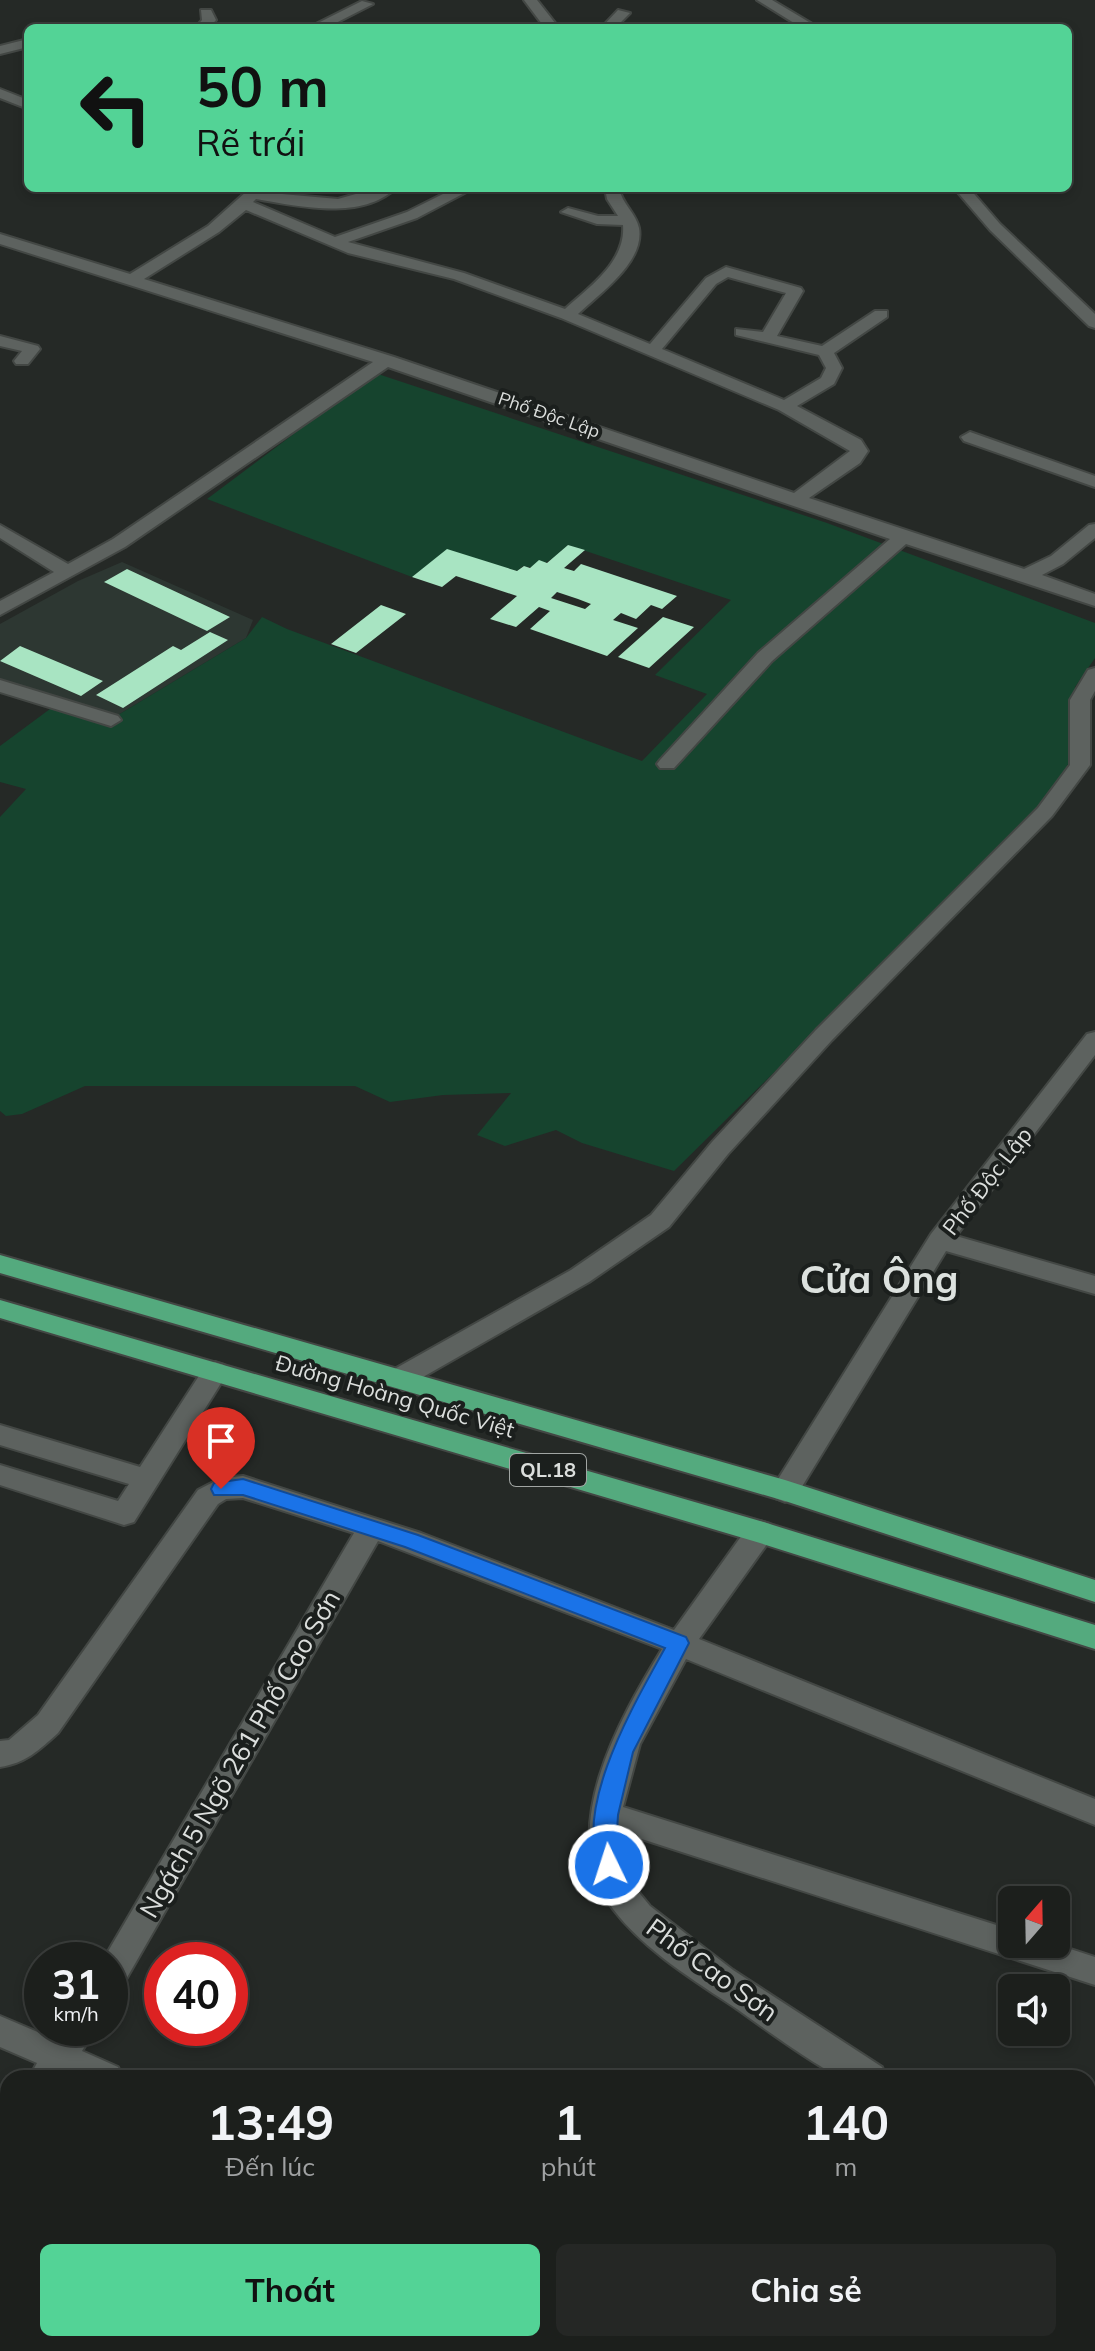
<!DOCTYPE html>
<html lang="vi">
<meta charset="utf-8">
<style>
:root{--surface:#1c1f1c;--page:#252725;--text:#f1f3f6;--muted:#a0a2a3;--line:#3a3d3b;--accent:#53d396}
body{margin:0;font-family:Mulish,sans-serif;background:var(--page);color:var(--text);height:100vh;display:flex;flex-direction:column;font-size:30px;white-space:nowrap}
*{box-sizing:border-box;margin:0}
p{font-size:26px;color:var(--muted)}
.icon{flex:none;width:44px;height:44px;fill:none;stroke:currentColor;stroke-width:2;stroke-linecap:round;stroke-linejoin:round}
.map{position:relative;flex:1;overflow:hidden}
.drawer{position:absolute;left:0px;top:2070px;width:1096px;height:282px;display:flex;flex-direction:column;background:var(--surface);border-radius:24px 24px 0 0;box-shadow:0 4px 12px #0003,0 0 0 2px var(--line)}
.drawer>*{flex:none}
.hud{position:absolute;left:24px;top:24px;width:1048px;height:168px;border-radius:12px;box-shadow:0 4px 12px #0003,0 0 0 2px var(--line);background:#53d396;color:#111;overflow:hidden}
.needle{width:52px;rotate:20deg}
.buttons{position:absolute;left:998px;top:1886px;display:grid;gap:16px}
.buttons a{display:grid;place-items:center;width:72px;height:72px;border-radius:12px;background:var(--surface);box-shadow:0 4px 12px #0003,0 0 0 2px var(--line);font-size:40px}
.speed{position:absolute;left:24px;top:1942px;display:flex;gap:16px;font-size:40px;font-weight:700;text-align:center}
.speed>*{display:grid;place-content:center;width:104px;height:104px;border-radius:50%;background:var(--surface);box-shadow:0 4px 12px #0003,0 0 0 2px var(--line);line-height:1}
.speed small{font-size:20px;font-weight:400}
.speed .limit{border:12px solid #d22;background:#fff;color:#111}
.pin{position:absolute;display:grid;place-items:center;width:68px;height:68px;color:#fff;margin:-82px -34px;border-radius:50% 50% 50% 0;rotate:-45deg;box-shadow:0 0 8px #0007}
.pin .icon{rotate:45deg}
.me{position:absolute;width:88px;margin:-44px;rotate:356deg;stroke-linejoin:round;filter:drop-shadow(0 0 6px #0008)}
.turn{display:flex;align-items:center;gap:28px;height:168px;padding:0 40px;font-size:36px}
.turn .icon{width:104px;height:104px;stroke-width:2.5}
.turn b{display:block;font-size:56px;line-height:68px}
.eta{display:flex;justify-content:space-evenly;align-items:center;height:136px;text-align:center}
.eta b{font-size:48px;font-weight:700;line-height:56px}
.action{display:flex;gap:16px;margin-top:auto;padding:16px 40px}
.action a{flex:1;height:92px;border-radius:12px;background:var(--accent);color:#111;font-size:32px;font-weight:700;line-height:92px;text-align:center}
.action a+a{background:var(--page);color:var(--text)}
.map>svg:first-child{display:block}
</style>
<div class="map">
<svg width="1095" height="2351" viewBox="0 0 1095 2351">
<rect width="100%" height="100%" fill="#252926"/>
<!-- built -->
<path fill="#2d3732" d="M122,562L253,620L246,638L113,718L93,720L0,684V624L78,581Z"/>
<!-- green -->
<path fill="#16442e" d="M375,373L827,523L1095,623V658L1075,687L1076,720L1071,760L1050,793L955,894L674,1171L582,1143L556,1130L505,1146L477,1135L511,1093L443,1095L390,1102L355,1086H85L22,1114L6,1116L0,1111V817L26,789L0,782V746L54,706L93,720L113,718L246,638L262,617L287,629L642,761L707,694L655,675L731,600L568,545C555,556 542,571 523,566L517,571L447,550L412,577L207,499Z"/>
<!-- building -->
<path fill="#a8e4c2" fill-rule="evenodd" d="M568,545L585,550L564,568L574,571L581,564L677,596L662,609L651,605L636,619L621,613L613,620L638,628L607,656L530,629L550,611L539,607L516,627L490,619L517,596L456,576L442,587L412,577L447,549L517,571L524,566L530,568L539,560L547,563ZM557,592L578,599L591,604L585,609L551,598Z
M127,569L230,617L207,631L104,582Z
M381,605L406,614L356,653L331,644Z
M663,617L694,627L649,668L618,657Z
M210,632L228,640L123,708L96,695L173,646L181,650Z
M20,646L103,681L81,696L0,661Z"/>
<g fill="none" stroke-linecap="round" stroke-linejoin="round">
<defs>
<path id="minor" d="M524,0H537L559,28H545Z
M757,0H772L819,28H802Z
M362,1L373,4L326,28H308Z
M201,10H211L216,20L209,28H195L202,20Z
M618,10L630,13L615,28H601Z
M28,39V47L0,54V46Z
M0,89L28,100V109L0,98Z
M377,188H396C361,221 298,206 256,199L253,202L335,237L407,212L455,188H474L417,218L348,242L464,273L565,309C589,287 626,262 623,225L597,224L561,212L568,208L598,216H618L607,199L605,188H619C622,204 636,213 639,228C645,262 599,294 578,314L650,344L706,278L726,267L801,288L803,291L777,336L822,346L875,311H887V317L834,353L842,368L834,384L797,406L861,440L868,451L860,463L809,498L1024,569L1051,556L1089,525L1095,524V538L1063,564L1042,575L1095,594V606L906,544L772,661L674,768H660L657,764L660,760L758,653L890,539L388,367L125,547L0,615V601L54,572L0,538V525L68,564L113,539L373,362L0,244V234L130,274L208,226L247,191L338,199ZM246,210L348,253L454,279L561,318L779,410L850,451L794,493L394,357L144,279L219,232ZM728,277L786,293L763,332L736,329V335L819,355L826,368L821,378L784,400L662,349L716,284Z
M954,188H969L1000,224L1095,314V328L1089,326L990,230Z
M0,336L38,346L40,349L28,364H16L14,361L22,351L0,346Z
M970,432L1095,476V487L964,441L961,437Z
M1095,668V691L1090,700V765L1052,816L832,1040L728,1154L669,1227L589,1282L409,1385L400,1388L391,1385L387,1378L391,1371L571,1270L651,1215L712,1142L816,1030L1038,808L1070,765V700L1088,670Z
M0,680L118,716L121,720L111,726L0,692Z
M1095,1032V1055L956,1236L1095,1276V1294L946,1251L795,1498L785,1502L775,1498L772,1491L775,1484L931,1234L1087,1034Z
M215,1362L224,1365L228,1372L134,1522L124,1525L0,1485V1465L118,1501L129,1484L0,1445V1425L140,1467L206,1365Z
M243,1476L421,1533L674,1630L750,1524L760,1521L770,1524L774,1532L770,1540L699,1639L1095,1799V1825L686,1659L640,1744L623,1807L1012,1930V1944H1055L1095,1957V1985L620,1832L627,1878L650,1906L733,1970L882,2067L887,2078C874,2078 858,2081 844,2078C828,2075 755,2022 737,2009C695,1981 644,1950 613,1909C554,1832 620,1718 662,1649L378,1541L121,1988L110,1992V1960H103L354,1533L243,1498L226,1499L218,1504L58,1733C39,1750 26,1763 0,1767V1741L9,1740L38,1715L198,1490L221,1478Z
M0,2016L54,2039L61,2028H96L82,2051L118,2067L123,2078H29L37,2063L0,2047Z
M8,2112V2153L0,2156V2115Z
M1088,2186L1095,2188V2222L1088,2220Z
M520,2344H556L553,2351H517Z
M579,2344H627L630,2351H582Z"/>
<path id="highway" d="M0,1255L785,1480L1095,1580V1602L785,1501L0,1273Z
M0,1300L760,1521L1095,1625V1649L760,1543L0,1318Z"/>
</defs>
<!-- minor casing -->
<use href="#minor" stroke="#434744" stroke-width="4"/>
<!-- highway casing -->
<use href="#highway" stroke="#434744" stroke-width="4"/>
<!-- minor -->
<use href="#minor" fill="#5d625f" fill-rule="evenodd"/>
<!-- highway -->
<use href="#highway" fill="#54aa7e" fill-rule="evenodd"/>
</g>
<!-- route -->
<path fill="#1a73e8" stroke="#114b97" stroke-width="2" d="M243,1479L418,1535L686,1637L689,1643L633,1752L618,1815L616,1848L620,1865L617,1872L609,1875L601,1872C571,1809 635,1703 665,1648L405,1547L243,1495H214L211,1489L214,1483Z"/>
<g text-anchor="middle" stroke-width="8" stroke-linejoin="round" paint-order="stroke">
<!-- far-street labels -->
<g font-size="18" fill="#dbdedc" stroke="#1b1f1d">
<text transform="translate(549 415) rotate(19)" y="6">Phố Độc Lập</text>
</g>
<!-- shield labels -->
<rect fill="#1b1f1d" stroke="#a1a5a3" stroke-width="2" x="510" y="1454" width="76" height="32" rx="6"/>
<g font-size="20" font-weight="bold" fill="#dbdedc">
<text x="548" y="1477">QL.18</text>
</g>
<!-- street labels -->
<g font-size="22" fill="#dbdedc" stroke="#1b1f1d">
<text transform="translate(987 1181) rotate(-52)" y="8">Phố Độc Lập</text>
<text transform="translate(395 1396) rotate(16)" y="8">Đường Hoàng Quốc Việt</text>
</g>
<!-- near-street labels -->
<g font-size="26" fill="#dbdedc" stroke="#1b1f1d">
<text transform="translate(240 1754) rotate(-60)" y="9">Ngách 5 Ngõ 261 Phố Cao Sơn</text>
<text transform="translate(712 1970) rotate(36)" y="9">Phố Cao Sơn</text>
</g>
<!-- town labels -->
<g font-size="38" font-weight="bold" fill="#dce1de" stroke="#1b1f1d">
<text x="879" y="1293">Cửa Ông</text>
</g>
</g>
</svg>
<div class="buttons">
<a><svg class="needle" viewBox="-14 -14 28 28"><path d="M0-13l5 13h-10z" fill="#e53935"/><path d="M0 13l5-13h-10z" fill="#a0a2a3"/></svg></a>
<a><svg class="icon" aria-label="sound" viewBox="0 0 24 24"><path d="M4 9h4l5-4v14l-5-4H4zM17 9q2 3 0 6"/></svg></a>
</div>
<div class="speed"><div>31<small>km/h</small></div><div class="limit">40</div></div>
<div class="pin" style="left:221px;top:1489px;background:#d93025"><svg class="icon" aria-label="arrive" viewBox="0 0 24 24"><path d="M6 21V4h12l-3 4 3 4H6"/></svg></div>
<svg class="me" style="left:609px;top:1865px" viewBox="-20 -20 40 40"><circle r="17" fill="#1a73e8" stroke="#fff" stroke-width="3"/><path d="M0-11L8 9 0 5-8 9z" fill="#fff"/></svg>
<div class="hud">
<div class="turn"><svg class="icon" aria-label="left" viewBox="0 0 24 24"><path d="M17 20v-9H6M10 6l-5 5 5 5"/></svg><div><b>50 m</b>Rẽ trái</div></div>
</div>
<section class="drawer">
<div class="eta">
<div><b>13:49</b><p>Đến lúc</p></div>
<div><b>1</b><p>phút</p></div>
<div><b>140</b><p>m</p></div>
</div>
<div class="action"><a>Thoát</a><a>Chia sẻ</a></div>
</section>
</div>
